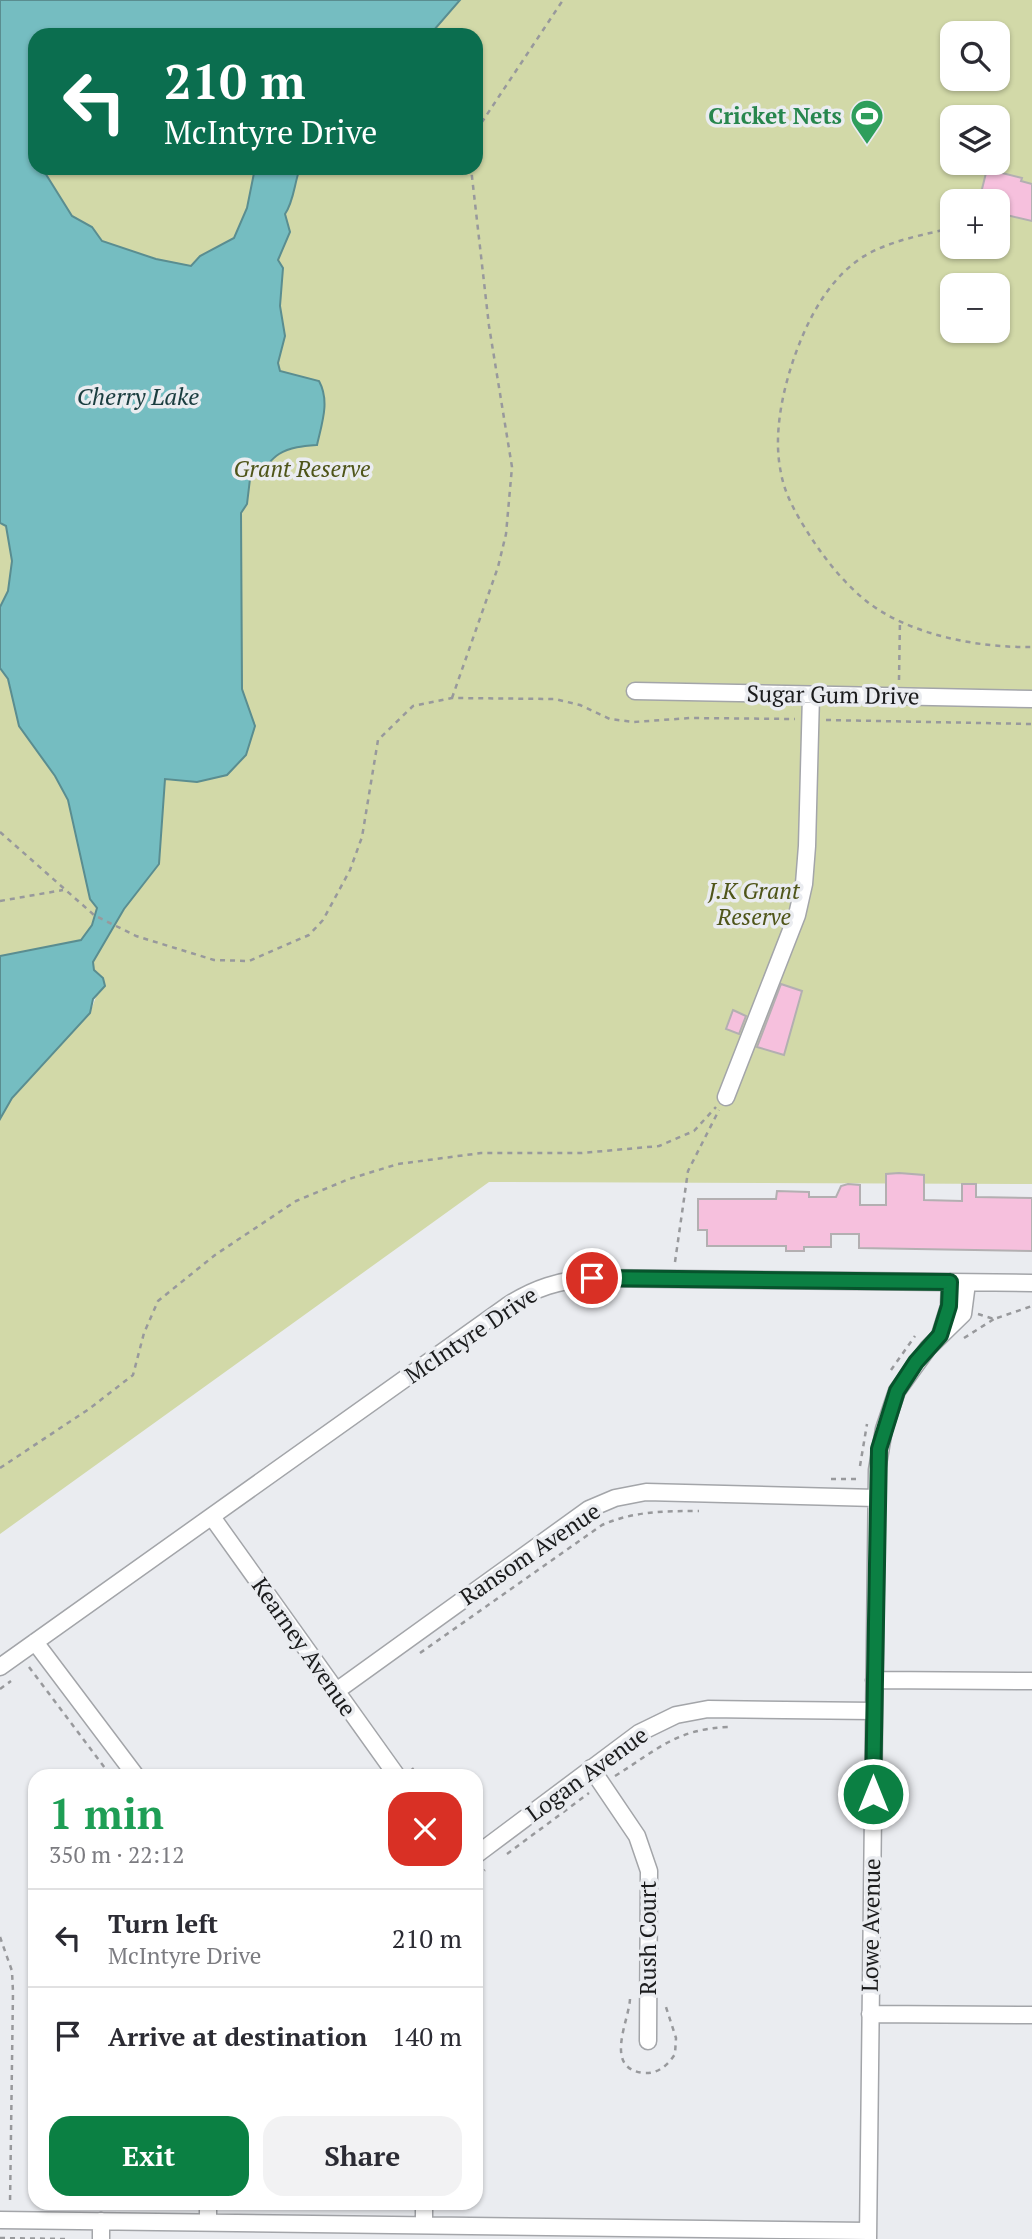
<!DOCTYPE html>
<meta charset="utf-8">
<style>
:root{--surface:#fff;--page:#f2f2f3;--text:#2b2b33;--muted:#7c7c81;--line:#e1e1e2;--accent:#0b8043}
body{margin:0;font-family:"PT Serif",serif;background:var(--page);color:var(--text);height:100vh;display:flex;flex-direction:column;font-size:26px;white-space:nowrap}
*{box-sizing:border-box;margin:0}
p{font-size:23px;color:var(--muted)}
.icon{flex:none;width:38px;height:38px;fill:none;stroke:currentColor;stroke-width:2;stroke-linecap:round;stroke-linejoin:round}
.map{position:relative;flex:1;overflow:hidden}
.drawer{position:absolute;left:28px;top:1769px;width:455px;height:441px;display:flex;flex-direction:column;background:var(--surface);border-radius:21px;box-shadow:0 2px 5px #0004}
.drawer>*{flex:none}
.top-card{position:absolute;left:28px;top:28px;width:455px;height:147px;border-radius:21px;box-shadow:0 2px 5px #0004;background:#0b6e4f;color:#fff;overflow:hidden}
.controls{position:absolute;left:940px;top:21px;display:grid;gap:14px}
.controls a{display:grid;place-items:center;width:70px;height:70px;border-radius:14px;background:var(--surface);box-shadow:0 2px 5px #0004;font-size:35px}
.pin{position:absolute;display:grid;place-items:center;width:60px;height:60px;color:#fff;margin:-30px;border:4px solid #fff;border-radius:50%;box-shadow:0 2px 7px #0007}
.me{position:absolute;width:77px;margin:-38px;rotate:0deg;stroke-linejoin:round;filter:drop-shadow(0 0 5px #0008)}
.turn{display:flex;align-items:center;gap:24px;height:147px;padding:0 21px;font-size:32px}
.turn .icon{width:91px;height:91px;stroke-width:2.5}
.turn b{display:block;font-size:49px;line-height:60px}
.round{display:grid;place-items:center;flex:none;width:74px;height:74px;border-radius:21px;background:var(--page)}
.headline{display:flex;align-items:center;justify-content:space-between;height:119px;padding:0 21px}
h1{font-size:42px;font-weight:600;line-height:52px;color:#1e9e55}
.action{display:flex;gap:14px;margin-top:auto;padding:14px 21px}
.action a{flex:1;height:80px;border-radius:21px;background:var(--accent);color:#fff;font-size:28px;font-weight:600;line-height:80px;text-align:center}
.action a+a{background:var(--page);color:var(--text)}
ul{padding:0;list-style:none}
li{display:flex;align-items:center;gap:21px;height:98px;padding:0 21px;border-top:2px solid var(--line)}
li div{flex:1}
li b{display:block;font-size:26px}
li em{font-style:normal}
.map>svg:first-child{display:block}
</style>
<div class="map">
<svg width="1032" height="2239" viewBox="0 0 1032 2239">
<rect width="100%" height="100%" fill="#eaecf0"/>
<!-- green -->
<path fill="#d2d9a8" fill-rule="evenodd" d="M0,0H1032V1184L489,1182L0,1534V1119L12,1098L90,1013L103,978L94,970L93,962L72,945L0,956ZM952,33H998V79H952ZM35,35H476V168H35ZM952,117H998V163H952ZM952,201H998V247H952ZM952,285H998V331H952Z"/>
<!-- water -->
<path fill="#75bdc1" stroke="#5a8d90" stroke-width="2" d="M0,0H460L434,30L413,31L409,35H35V121L31,143L35,168H42L72,216L92,227L102,241L156,259L191,266L200,256L234,238L247,208L255,168H300C294,184 294,201 285,214L290,232L278,260L283,268L280,306L285,336L278,363L280,371L319,381C330,401 322,423 317,445C304,446 290,447 279,454C268,461 265,471 250,479L247,504L241,513L242,689L255,726L246,755L227,775L197,782L165,779L159,864L124,909L93,962L94,970L103,978L105,986L93,999L90,1013L12,1098L0,1119V956L81,940L92,925L97,908L90,899L68,800L55,776L19,726L8,679L0,668V607L8,591L12,561L6,526L0,523Z"/>
<!-- building -->
<path fill="#f6c0dd" stroke="#b3afb1" stroke-width="2" d="M990,170L1022,178L1021,181L1032,184V221L998,213V201H979L986,173H989Z
M781,984L802,991L784,1055L757,1047Z
M733,1010L746,1016L739,1034L726,1029Z
M899,1173L924,1175V1200L962,1201V1184H976V1197L1032,1198V1251L859,1248V1234H831V1247H804V1251H786V1246H707V1230H698V1199H776L777,1191L809,1192V1197H836L841,1186L848,1184L860,1185V1205H886V1174Z"/>
<g fill="none" stroke-linecap="round" stroke-linejoin="round">
<defs>
<path id="minor" d="M635,691L1032,699
M726,1097L797,915L804,884L807,846L811,695
M940,1335L949,1306L950,1282
M212,1517L397,1776
M35,1642L136,1776
M0,1667L507,1306C534,1288 560,1280 592,1278L1032,1283
M874,1680L1032,1681
M335,1692L589,1509L615,1498L646,1492L876,1498
M591,1768L637,1836L649,1871L648,2041
M476,1855L639,1733L676,1715L708,1709L874,1711
M870,2014L1032,2015
M0,2220L868,2231
M208,2222V2203
M424,2223V2203
M101,2239V2221
M868,2239L877,1470L884,1429L897,1391L928,1348L963,1314L967,1283"/>
</defs>
<!-- minor casing -->
<use href="#minor" stroke="#a3a5a9" stroke-width="19"/>
<!-- path -->
<path stroke="#98999c" stroke-width="2.5" stroke-dasharray="5 5" stroke-linecap="butt" d="M476,131L563,0
M952,228C922,235 888,241 861,258C827,281 807,321 794,358C782,393 773,436 781,473C785,496 798,517 810,536C825,559 843,582 865,600C908,635 979,648 1032,647
M899,680L900,620
M452,698L498,567L506,534L512,467L489,326L471,168
M826,720L1032,724
M0,832L94,915L136,936L214,960L249,961L309,935L323,920L350,870L362,837L378,740L413,706L452,698L555,699L580,705L610,719L634,722L690,718L795,719
M0,901L63,890
M675,1262L688,1171L719,1110
M978,1314L994,1319L1032,1306
M964,1338L994,1319
M891,1370L915,1336
M860,1466L867,1424
M0,1468L89,1409L133,1375L144,1333L158,1301L215,1255L296,1201L349,1179L398,1164L481,1153H582L659,1146L694,1131L716,1107
M831,1479H860
M420,1653L602,1525C634,1511 665,1511 699,1511
M29,1667L111,1776
M0,1689L11,1681
M412,1768L418,1776
M615,1776C657,1750 676,1729 728,1727
M507,1854L589,1793
M476,1876L485,1870
M0,1937L12,1971L13,1992L10,2204
M630,1999C629,2021 603,2069 644,2073C658,2074 668,2065 675,2054L676,2038L666,2007
M0,2238L65,2239"/>
<!-- minor -->
<use href="#minor" stroke="#fff" stroke-width="16"/>
</g>
<g fill="none" stroke-linecap="round" stroke-linejoin="round">
<defs>
<path id="route" d="M592,1278L950,1282L949,1306L940,1335L916,1362L897,1391L879,1449L873,1794"/>
</defs>
<!-- route casing -->
<use href="#route" stroke="#07532c" stroke-width="18"/>
<!-- route -->
<use href="#route" stroke="#0b8043" stroke-width="12"/>
</g>
<!-- icons -->
<defs>
<symbol id="stadium-pin" viewBox="-11 -11 22 30"><path d="M0 17L-7.5 6A9.5 9.5 0 1 1 7.5 6Z" fill="#2e9e5b" stroke="#eaecf0"/><path d="M0-5a6.5 5 0 1 0 0 10a6.5 5 0 1 0 0-10ZM-3.5-1.8h7v3.6h-7Z" fill="#fff"/></symbol>
</defs>
<g fill-rule="evenodd">
<use href="#stadium-pin" x="848" y="97" width="38" height="52"/>
</g>
<g text-anchor="middle" stroke-width="7" stroke-linejoin="round" paint-order="stroke">
<!-- leisure labels -->
<g font-size="23" font-weight="bold" fill="#27864d" stroke="#eaecf0" text-anchor="end">
<text x="842" y="124">Cricket Nets</text>
</g>
<!-- park labels -->
<g font-size="23" font-style="italic" fill="#4f5519" stroke="#eaecf0">
<text x="302" y="477">Grant Reserve</text>
<text x="754" y="899">J.K Grant<tspan x="754" dy="26">Reserve</tspan></text>
</g>
<!-- street labels -->
<g font-size="23" fill="#1b1c1d" stroke="#eaecf0">
<text transform="translate(833 695) rotate(1)" y="8">Sugar Gum Drive</text>
<text transform="translate(471 1335) rotate(-34)" y="8">McIntyre Drive</text>
<text transform="translate(530 1554) rotate(-34)" y="8">Ransom Avenue</text>
<text transform="translate(304 1647) rotate(55)" y="8">Kearney Avenue</text>
<text transform="translate(587 1774) rotate(-36)" y="8">Logan Avenue</text>
<text transform="translate(871 1925) rotate(-89)" y="8">Lowe Avenue</text>
<text transform="translate(648 1938) rotate(-90)" y="8">Rush Court</text>
</g>
<!-- water labels -->
<g font-size="24" font-style="italic" fill="#1a3d3f" stroke="#eaecf0">
<text x="138" y="405">Cherry Lake</text>
</g>
</g>
</svg>
<div class="controls">
<a><svg class="icon" aria-label="search" viewBox="0 0 24 24"><circle cx="10" cy="10" r="6"/><path d="M15 15l6 6"/></svg></a>
<a><svg class="icon" aria-label="layers" viewBox="0 0 24 24"><path d="M12 4l9 5-9 5-9-5zM3 14l9 5 9-5"/></svg></a>
<a>+</a>
<a>−</a>
</div>
<div class="pin" style="left:592px;top:1278px;background:#d93025"><svg class="icon" aria-label="arrive" viewBox="0 0 24 24"><path d="M6 21V4h12l-3 4 3 4H6"/></svg></div>
<svg class="me" style="left:873px;top:1794px" viewBox="-20 -20 40 40"><circle r="17" fill="#0b8043" stroke="#fff" stroke-width="3"/><path d="M0-11L8 9 0 5-8 9z" fill="#fff"/></svg>
<div class="top-card">
<div class="turn"><svg class="icon" aria-label="left" viewBox="0 0 24 24"><path d="M17 20v-9H6M10 6l-5 5 5 5"/></svg><div><b>210 m</b>McIntyre Drive</div></div>
</div>
<section class="drawer">
<div class="headline"><div><h1>1 min</h1><p>350 m · 22:12</p></div><a class="round" style="background:#d93025;color:#fff"><svg class="icon" aria-label="close" viewBox="0 0 24 24"><path d="M6 6l12 12M18 6L6 18"/></svg></a></div>
<ul>
<li><svg class="icon" aria-label="left" viewBox="0 0 24 24"><path d="M17 20v-9H6M10 6l-5 5 5 5"/></svg><div><b>Turn left</b><p>McIntyre Drive</p></div><em>210 m</em></li>
<li><svg class="icon" aria-label="arrive" viewBox="0 0 24 24"><path d="M6 21V4h12l-3 4 3 4H6"/></svg><div><b>Arrive at destination</b></div><em>140 m</em></li>
</ul>
<div class="action"><a>Exit</a><a>Share</a></div>
</section>
</div>
